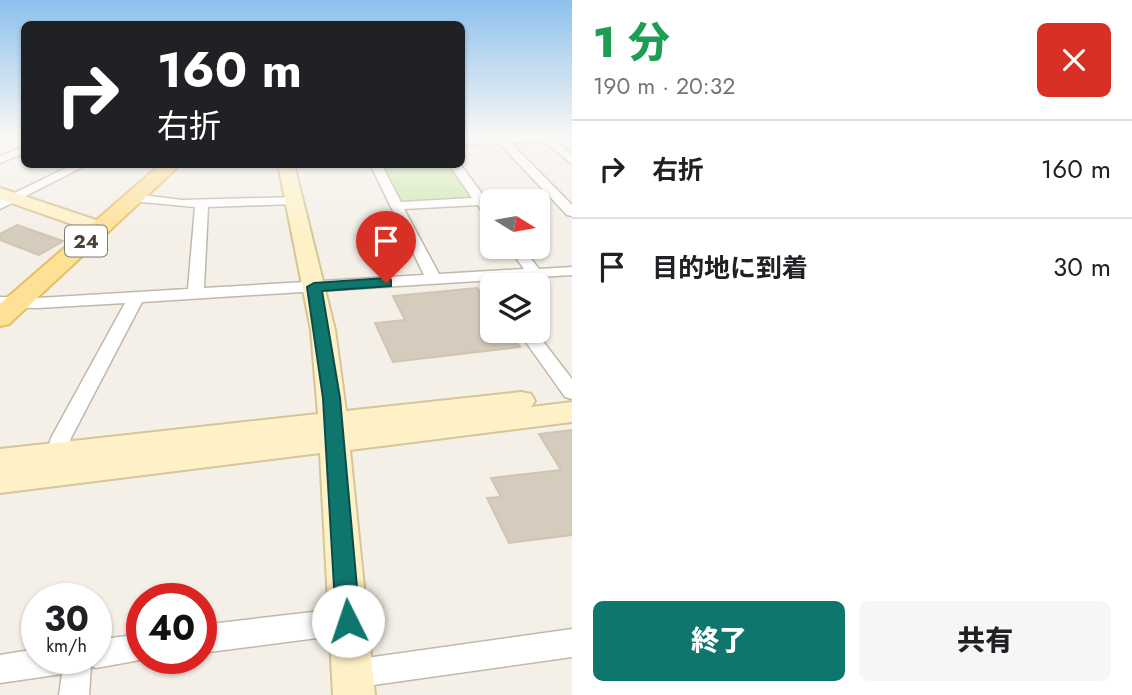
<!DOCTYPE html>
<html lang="ja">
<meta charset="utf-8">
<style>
:root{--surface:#fff;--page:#f6f6f6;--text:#202124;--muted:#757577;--line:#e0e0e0;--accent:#0f766e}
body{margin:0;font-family:Jost,"Noto Sans JP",sans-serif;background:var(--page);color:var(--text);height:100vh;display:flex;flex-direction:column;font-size:26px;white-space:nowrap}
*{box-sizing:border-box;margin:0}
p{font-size:23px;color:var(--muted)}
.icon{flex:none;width:38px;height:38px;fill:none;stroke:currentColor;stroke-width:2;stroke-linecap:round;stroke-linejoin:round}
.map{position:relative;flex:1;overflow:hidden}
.panel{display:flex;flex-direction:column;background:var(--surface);width:560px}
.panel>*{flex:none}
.hud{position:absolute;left:21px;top:21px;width:444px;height:147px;border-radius:10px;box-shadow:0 2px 5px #0004;background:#202124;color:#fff;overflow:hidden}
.needle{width:46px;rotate:101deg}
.controls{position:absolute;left:480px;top:189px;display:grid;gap:14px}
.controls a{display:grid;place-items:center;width:70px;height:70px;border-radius:10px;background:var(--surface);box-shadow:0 2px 5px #0004;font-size:35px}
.speed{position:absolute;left:21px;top:583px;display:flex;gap:14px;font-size:35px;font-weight:700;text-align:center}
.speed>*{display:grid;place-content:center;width:91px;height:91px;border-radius:50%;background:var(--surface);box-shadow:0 2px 5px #0004;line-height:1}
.speed small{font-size:18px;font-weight:400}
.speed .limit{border:10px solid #d22;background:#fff;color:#111}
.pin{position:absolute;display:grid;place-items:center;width:60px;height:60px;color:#fff;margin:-72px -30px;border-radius:50% 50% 50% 0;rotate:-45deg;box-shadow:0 0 7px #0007}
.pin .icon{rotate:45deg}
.me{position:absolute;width:77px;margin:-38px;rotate:356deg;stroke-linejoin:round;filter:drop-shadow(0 0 5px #0008)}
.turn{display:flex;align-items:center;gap:24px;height:147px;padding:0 21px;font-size:32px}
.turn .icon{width:91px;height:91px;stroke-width:2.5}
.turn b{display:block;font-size:49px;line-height:60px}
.round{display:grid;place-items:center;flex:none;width:74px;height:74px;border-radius:10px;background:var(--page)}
.head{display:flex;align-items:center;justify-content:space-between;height:119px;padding:0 21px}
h1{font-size:42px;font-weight:800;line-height:52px;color:#1e9e55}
.button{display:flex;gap:14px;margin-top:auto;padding:14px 21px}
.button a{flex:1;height:80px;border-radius:10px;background:var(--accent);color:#fff;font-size:28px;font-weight:800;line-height:80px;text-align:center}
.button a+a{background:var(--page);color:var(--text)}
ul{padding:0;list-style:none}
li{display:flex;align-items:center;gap:21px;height:98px;padding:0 21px;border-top:2px solid var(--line)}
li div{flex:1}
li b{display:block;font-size:26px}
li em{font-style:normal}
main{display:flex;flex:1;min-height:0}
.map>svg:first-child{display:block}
</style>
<main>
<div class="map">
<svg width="572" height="695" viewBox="0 0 572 695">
<rect width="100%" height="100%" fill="#f4f0e8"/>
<!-- green -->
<path fill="#cfe9b0" d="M381,165H449L473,199L400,203Z"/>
<!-- building -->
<path fill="#d6ccbd" stroke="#d1c4b0" stroke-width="2" d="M17,225L63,241L39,255L0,240V234Z
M477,288L492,308V331H508L520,347L393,362L375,323L405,320L393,296Z
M572,430V535L509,543L487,498L501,497L491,478L561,470L539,434Z"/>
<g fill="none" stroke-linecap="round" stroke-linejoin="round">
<defs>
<path id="street" d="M572,136V140L556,141L572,155V164L544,141L510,142L572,205V216L567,215L499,143L462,144V138Z
M24,146V153L0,163V156Z
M74,164H89L0,209V200Z
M370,164H381L401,202L472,198L449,164H460L492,207V220L487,219L478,205L404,209L439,274L524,269L508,247H522L539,269L572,267V275L142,302L71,438L65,459L58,461L51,459L47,453L51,438L125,303L38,308L0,307V297L38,298L188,289L195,207L131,201L129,198L135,194L182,200L298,197V203L294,204L208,207L204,288L424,275Z
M518,331H535L572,379V399L565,397Z
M348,608L358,612L361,621L358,630L348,634L201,653V625Z
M572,629V657L352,688L342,684L338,674L342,664L352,660Z
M142,634V658H151L96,668L91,666L89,695H59L62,674L0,683V655L37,649V658H96V640Z"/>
<path id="secondary" d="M278,164H294L335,330L346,411L521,392L531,394L535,401L531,407L572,402V422L350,450L375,695H333L320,453L0,493V449L318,414L311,330Z
M0,188L108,224L110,228L108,232H94L0,199Z"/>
<path id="primary" d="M161,164H181L9,324L0,326V304Z"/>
</defs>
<!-- street casing -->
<use href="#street" stroke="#c0b8aa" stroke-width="3"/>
<!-- secondary casing -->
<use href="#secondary" stroke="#d5c597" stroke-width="4"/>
<!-- primary casing -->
<use href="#primary" stroke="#e7bf63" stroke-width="4"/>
<!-- street -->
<use href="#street" fill="#fff" fill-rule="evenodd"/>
<!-- secondary -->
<use href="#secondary" fill="#fff1c7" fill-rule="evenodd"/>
<!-- primary -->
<use href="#primary" fill="#ffe196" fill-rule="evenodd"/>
</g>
<!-- sky -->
<linearGradient id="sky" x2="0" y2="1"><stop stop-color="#8cc0ec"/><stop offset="0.58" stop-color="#faf8f5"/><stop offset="1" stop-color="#faf8f5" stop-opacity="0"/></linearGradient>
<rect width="572" height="234" fill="url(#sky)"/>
<!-- route -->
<path fill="#0f766e" stroke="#0a4d48" stroke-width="2" d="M386,278L391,280V286L322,291L340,398L360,621L357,630L348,633L339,630L336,621L323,398L307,287L314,283Z"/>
<g text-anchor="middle" stroke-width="5" stroke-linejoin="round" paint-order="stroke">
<!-- shield labels -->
<rect fill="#fff" stroke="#7f7a72" stroke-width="2" x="65" y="225.5" width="42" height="31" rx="5"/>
<g font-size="19" font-weight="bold" fill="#484136">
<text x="86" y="248">24</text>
</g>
</g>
</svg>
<div class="controls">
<a><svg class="needle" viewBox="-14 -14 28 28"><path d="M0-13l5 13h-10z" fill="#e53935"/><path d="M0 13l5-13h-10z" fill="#757577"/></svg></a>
<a><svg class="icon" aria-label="layers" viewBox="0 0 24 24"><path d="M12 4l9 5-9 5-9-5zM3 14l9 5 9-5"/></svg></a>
</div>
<div class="speed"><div>30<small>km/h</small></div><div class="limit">40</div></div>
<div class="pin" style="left:386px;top:283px;background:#d93025"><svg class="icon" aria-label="arrive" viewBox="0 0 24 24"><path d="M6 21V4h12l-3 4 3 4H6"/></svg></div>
<svg class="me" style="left:348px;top:621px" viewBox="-20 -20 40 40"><circle r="19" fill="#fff"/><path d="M0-13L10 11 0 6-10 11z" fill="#0f766e"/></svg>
<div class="hud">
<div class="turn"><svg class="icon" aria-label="right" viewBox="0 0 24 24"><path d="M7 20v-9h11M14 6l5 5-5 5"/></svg><div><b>160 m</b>右折</div></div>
</div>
</div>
<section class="panel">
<div class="head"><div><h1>1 分</h1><p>190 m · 20:32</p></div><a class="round" style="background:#d93025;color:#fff"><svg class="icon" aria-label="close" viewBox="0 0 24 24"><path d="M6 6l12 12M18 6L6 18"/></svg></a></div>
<ul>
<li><svg class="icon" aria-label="right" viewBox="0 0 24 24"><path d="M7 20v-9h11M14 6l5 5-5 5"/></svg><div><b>右折</b></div><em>160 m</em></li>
<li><svg class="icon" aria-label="arrive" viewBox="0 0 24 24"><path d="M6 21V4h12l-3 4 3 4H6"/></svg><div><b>目的地に到着</b></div><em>30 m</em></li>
</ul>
<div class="button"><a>終了</a><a>共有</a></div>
</section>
</main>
